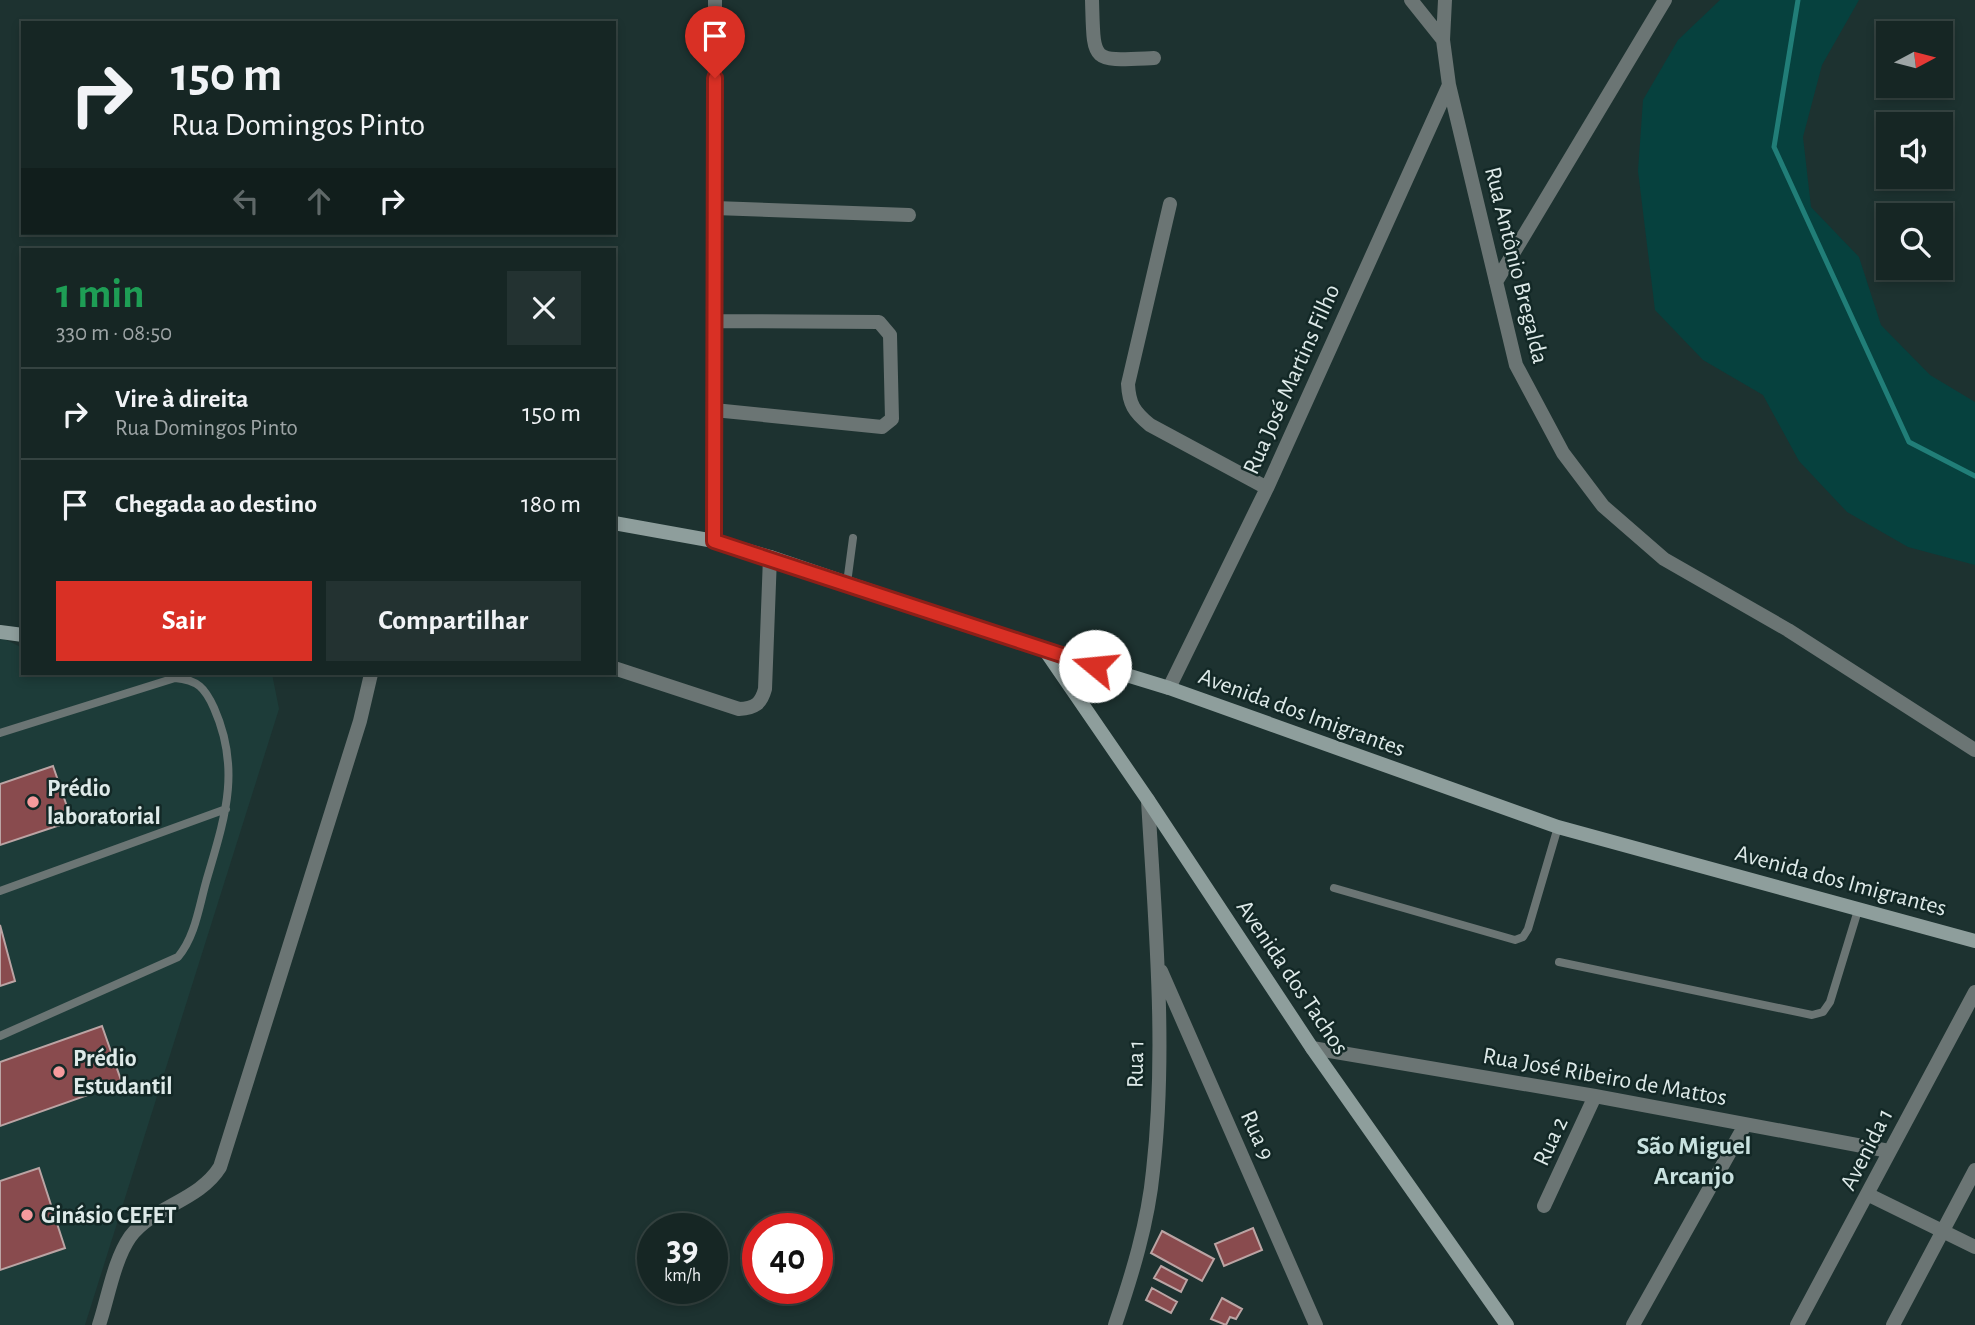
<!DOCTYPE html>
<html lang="pt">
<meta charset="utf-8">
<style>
:root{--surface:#162624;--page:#233231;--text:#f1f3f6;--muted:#9ea5a6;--line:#354341;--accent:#d93025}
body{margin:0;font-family:"Alegreya Sans",sans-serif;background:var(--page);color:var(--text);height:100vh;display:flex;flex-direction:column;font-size:26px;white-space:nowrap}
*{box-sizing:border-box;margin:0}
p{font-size:23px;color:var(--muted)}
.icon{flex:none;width:38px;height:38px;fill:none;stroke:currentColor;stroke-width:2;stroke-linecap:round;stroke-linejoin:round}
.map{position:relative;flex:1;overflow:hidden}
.sheet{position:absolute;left:21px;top:248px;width:595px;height:427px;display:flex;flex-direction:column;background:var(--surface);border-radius:0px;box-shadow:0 4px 10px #0003,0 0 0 2px var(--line)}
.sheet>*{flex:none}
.hud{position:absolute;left:21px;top:21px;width:595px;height:214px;border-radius:0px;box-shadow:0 4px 10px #0003,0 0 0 2px var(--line);background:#162624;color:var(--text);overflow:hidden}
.needle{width:46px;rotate:83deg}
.fabs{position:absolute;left:1876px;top:21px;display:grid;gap:14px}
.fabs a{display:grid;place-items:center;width:77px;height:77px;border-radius:0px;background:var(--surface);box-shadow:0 4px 10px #0003,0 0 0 2px var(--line);font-size:35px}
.speed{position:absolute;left:637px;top:1213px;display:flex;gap:14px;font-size:35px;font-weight:700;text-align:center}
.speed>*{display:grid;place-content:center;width:91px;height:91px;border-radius:50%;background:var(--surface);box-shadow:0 4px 10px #0003,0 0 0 2px var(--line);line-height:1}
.speed small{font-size:18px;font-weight:400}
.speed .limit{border:10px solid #d22;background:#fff;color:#111}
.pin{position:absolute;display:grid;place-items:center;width:60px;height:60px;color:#fff;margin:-72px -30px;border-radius:50% 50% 50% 0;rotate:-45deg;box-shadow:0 0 7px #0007}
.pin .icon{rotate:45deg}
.me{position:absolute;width:77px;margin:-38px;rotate:287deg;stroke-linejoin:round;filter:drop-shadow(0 0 5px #0008)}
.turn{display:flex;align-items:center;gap:24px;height:147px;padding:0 35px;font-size:32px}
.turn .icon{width:91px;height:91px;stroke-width:2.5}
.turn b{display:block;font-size:49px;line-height:60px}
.lanes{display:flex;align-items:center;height:66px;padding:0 35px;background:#0003;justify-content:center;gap:35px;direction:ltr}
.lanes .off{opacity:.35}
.round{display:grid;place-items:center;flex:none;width:74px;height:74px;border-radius:0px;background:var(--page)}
.summary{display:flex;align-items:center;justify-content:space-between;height:119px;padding:0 35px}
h1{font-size:42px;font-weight:600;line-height:52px;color:#1e9e55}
.cta{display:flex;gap:14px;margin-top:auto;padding:14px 35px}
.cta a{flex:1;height:80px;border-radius:0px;background:var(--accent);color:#fff;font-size:28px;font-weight:600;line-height:80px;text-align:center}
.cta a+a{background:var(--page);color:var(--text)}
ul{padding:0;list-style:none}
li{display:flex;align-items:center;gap:21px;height:91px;padding:0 35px;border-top:2px solid var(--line)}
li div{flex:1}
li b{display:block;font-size:26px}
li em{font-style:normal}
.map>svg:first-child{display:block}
</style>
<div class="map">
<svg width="1975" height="1325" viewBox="0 0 1975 1325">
<rect width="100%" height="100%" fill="#1d3230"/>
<!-- built -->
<path fill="#1d3c39" d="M0,637L23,648V674H272L279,709L85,1325H0Z"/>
<!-- green -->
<path fill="#06413e" d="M1720,0H1859L1822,65L1803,137L1811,207L1859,257L1881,325L1930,375L1975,402V565L1908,547L1847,512L1799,461L1763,395L1703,360L1655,310L1638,171L1643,100L1678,40Z"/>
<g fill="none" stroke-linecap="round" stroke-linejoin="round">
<!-- stream -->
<path stroke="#217e78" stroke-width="5" d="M1798,0L1774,147L1909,442L1975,476"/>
</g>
<!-- building -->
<path fill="#894b4e" stroke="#bba4a4" stroke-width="2" d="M53,766L72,821L0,845V784Z
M0,925L15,981L0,986Z
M102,1026L122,1083L0,1126V1062Z
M39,1168L65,1248L0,1270V1181Z
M1253,1228L1262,1250L1224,1266L1215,1244Z
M1162,1231L1214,1259L1202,1281L1151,1253Z
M1161,1266L1187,1280L1181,1292L1154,1278Z
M1152,1288L1177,1302L1171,1313L1146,1300Z
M1222,1298L1242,1309L1236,1319L1230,1317L1226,1325L1211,1319Z"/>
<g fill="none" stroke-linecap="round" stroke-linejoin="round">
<!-- lane -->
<path stroke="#6b7574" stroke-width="8" d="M847,583L853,538
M0,733L175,678C198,680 205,688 214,708C242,771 224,820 206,882C199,907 195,937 178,957L0,1036
M1334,888L1515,940L1523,937L1528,929L1558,827
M0,891L226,809
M1559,962L1812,1015L1823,1012L1830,1002L1859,907"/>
<!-- street -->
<path stroke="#6b7574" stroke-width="14" d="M1092,0C1094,64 1090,61 1154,58
M1411,0L1443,40L1449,85L1516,365L1563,453L1603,506L1664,559L1788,630L1975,750
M1443,40L1445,0
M1170,204L1128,384C1129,404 1134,412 1150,425L1267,488
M715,208L909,215
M1496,282L1665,0
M714,321L879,322L890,335L892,419L882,427L714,410
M714,541L715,0
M614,668L739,709C755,708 761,704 765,689L770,557
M1169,688L1267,488L1449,85
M1161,971L1316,1325
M1312,1048L1595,1096L1889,1151
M1869,1195L1975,1247
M1544,1206L1595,1096
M99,1325C108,1298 114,1260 130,1237C153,1206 199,1201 220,1167L360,721L371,674
M1115,1325C1132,1275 1148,1223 1153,1171C1167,1048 1155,922 1148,800
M1633,1325L1745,1125
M1797,1325L1975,992
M1893,1325L1975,1170"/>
<!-- secondary -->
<path stroke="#8e9e9c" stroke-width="14" d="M614,523L714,541L770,557L1045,650L1169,688L1558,827L1975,941
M0,632L23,635
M1045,650L1148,800L1312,1048L1507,1325"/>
</g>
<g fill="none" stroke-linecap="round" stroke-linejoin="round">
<defs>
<path id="route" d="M715,78L714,541L1095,666"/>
</defs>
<!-- route casing -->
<use href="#route" stroke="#8d1f18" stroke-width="18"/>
<!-- route -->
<use href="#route" stroke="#d93025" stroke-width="12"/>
</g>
<!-- markers -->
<g fill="#f59b9d" stroke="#132826" stroke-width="2.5">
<circle cx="33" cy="802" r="7"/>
<circle cx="59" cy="1072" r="7"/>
<circle cx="27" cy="1215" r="7"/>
</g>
<g text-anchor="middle" stroke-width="5" stroke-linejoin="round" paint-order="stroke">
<!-- street labels -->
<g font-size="24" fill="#deeae9" stroke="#132826">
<text transform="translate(1517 265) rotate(76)" y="8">Rua Antônio Bregalda</text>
<text transform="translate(1291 379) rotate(-66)" y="8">Rua José Martins Filho</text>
<text transform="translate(1302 712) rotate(20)" y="8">Avenida dos Imigrantes</text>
<text transform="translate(1841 880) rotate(15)" y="8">Avenida dos Imigrantes</text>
<text transform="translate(1293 977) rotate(56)" y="8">Avenida dos Tachos</text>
<text transform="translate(1135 1064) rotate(-89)" y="8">Rua 1</text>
<text transform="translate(1605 1076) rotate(10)" y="8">Rua José Ribeiro de Mattos</text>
<text transform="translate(1258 1135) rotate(66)" y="8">Rua 9</text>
<text transform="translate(1550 1141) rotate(-65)" y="8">Rua 2</text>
<text transform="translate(1866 1149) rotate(-63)" y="8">Avenida 1</text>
</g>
<!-- poi labels -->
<g font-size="24" font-weight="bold" fill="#deeae9" stroke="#132826" text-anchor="start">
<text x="47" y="796">Prédio<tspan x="47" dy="28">laboratorial</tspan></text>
<text x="73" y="1066">Prédio<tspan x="73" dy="28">Estudantil</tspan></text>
<text x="41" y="1223">Ginásio CEFET</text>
</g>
<!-- neighbourhood labels -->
<g font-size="26" font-weight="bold" fill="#c8e1df" stroke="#132826">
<text x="1694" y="1154">São Miguel<tspan x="1694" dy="30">Arcanjo</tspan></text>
</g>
</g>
</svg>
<div class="fabs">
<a><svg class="needle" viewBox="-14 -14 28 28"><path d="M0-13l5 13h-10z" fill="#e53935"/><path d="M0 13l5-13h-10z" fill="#9ea5a6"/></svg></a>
<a><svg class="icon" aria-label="sound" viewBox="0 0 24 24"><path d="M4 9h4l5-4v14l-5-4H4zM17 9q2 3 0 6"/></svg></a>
<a><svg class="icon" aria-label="search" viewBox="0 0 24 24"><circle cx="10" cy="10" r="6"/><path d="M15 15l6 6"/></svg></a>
</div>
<div class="speed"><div>39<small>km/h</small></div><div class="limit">40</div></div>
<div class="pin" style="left:715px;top:78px;background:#d93025"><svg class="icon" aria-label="arrive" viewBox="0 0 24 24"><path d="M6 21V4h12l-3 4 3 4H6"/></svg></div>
<svg class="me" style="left:1095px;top:666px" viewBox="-20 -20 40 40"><circle r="19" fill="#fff"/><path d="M0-13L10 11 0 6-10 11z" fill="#d93025"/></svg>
<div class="hud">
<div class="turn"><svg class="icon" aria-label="right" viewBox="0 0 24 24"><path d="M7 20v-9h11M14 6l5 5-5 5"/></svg><div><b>150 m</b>Rua Domingos Pinto</div></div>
<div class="lanes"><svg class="icon off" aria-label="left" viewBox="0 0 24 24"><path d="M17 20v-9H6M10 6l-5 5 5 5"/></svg><svg class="icon off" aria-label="ahead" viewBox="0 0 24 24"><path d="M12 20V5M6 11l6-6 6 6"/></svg><svg class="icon" aria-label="right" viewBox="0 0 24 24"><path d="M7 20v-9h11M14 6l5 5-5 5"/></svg></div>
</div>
<section class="sheet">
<div class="summary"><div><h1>1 min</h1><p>330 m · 08:50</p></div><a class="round"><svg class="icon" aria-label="close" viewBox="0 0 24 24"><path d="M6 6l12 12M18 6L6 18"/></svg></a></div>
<ul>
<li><svg class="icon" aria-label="right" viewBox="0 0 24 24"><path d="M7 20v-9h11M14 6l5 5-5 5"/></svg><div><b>Vire à direita</b><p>Rua Domingos Pinto</p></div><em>150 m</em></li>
<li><svg class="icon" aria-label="arrive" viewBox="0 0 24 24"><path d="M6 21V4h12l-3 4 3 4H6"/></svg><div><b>Chegada ao destino</b></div><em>180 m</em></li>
</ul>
<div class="cta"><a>Sair</a><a>Compartilhar</a></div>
</section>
</div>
